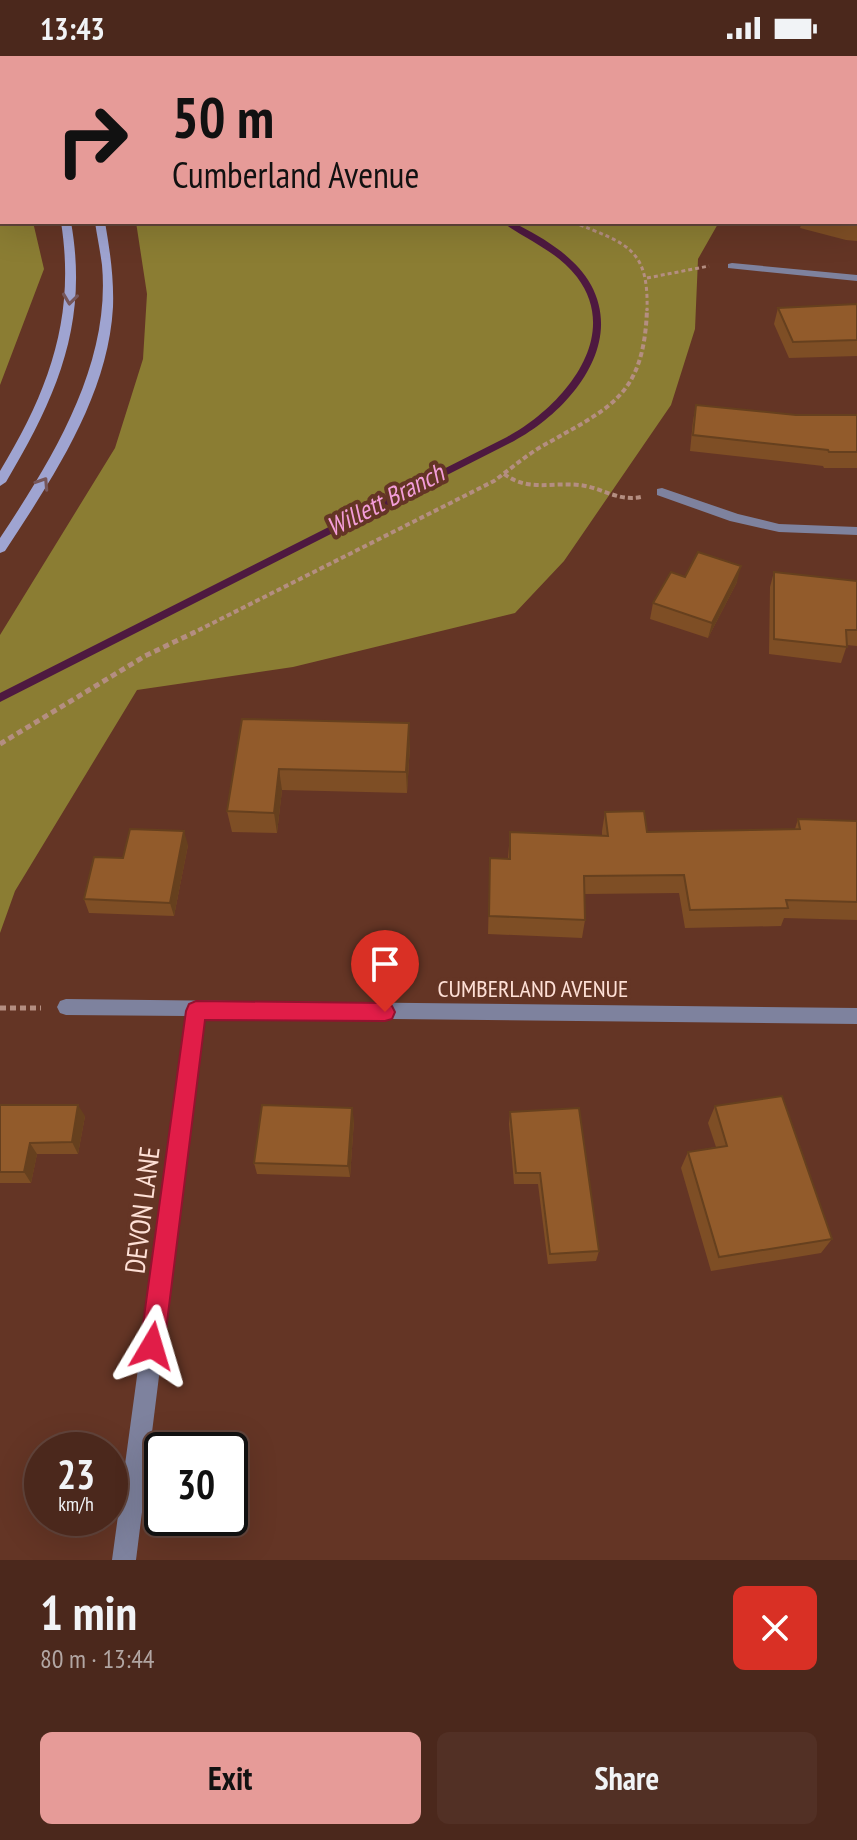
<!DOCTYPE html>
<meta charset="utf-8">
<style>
:root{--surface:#4b281c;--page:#523025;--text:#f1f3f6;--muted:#b2a6a3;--line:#62443b;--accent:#e69b98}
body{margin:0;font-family:"PT Sans Narrow",sans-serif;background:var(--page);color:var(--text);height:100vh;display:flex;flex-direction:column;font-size:30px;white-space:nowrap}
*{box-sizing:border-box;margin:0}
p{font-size:26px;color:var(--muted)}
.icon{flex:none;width:44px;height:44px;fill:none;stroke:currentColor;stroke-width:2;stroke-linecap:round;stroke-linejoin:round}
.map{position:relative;height:1504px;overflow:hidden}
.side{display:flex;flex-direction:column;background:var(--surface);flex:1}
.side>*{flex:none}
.banner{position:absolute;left:0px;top:0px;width:858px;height:168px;box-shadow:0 8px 32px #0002,0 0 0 2px var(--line);background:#e69b98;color:#111;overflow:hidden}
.speed{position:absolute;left:24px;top:1376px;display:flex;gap:16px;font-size:40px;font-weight:700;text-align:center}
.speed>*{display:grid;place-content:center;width:104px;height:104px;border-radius:50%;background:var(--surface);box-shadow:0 8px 32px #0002,0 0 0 2px var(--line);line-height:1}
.speed small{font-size:20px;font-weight:400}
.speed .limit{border:4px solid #111;border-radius:12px;background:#fff;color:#111}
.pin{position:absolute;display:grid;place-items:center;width:68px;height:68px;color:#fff;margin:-82px -34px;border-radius:50% 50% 50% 0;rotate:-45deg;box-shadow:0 0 8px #0007}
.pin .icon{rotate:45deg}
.me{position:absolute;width:88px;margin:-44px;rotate:7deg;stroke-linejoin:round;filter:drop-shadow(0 0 6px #0008)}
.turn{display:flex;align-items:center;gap:28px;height:168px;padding:0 40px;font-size:36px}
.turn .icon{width:104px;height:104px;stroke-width:2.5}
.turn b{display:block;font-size:56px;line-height:68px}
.round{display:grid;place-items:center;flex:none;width:84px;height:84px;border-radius:12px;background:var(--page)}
.overview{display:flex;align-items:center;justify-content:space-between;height:136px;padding:0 40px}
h1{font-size:48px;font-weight:700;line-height:60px}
.action{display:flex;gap:16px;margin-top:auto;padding:16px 40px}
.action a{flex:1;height:92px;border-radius:12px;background:var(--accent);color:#111;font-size:32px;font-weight:700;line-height:92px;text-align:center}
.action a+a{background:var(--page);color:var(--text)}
.status{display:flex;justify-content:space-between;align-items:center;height:56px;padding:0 40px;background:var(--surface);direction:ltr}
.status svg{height:22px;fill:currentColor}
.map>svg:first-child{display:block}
</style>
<div class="status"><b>13:43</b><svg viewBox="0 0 49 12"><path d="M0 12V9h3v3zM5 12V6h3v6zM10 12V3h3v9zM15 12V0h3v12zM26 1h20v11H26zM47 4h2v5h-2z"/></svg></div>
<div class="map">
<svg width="857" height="1504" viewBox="0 0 857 1504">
<rect width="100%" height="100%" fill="#643525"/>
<!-- forest -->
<path fill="#8b7d33" d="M68,0H519L520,2H64Z
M0,101L2,166H33L44,213L0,329Z
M136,166H719L698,203L695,273L671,349L564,505L515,557L293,611L137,634L15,835L0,877V579L115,392L143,303L147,238Z"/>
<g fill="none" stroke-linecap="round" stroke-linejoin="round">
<!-- stream -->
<path fill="#4e1940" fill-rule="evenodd" d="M330,0H336L335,2H329Z
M0,99H2V103H0Z
M502,166H512L520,170C547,184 576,202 591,229C625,292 566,357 514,385L0,646V637L507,381C561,352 623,282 577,221C557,195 527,184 502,166Z"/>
<!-- path-far2 -->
<path stroke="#b48e81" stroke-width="3" stroke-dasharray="4 3" stroke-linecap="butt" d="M573,166C626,188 649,191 647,255
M647,222L709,210"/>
<!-- path-far1 -->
<path stroke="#b48e81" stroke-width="4" stroke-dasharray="5 3" stroke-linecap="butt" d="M504,418C529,436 550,426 579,429C601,431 618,446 641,441
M191,578L494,425C509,414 523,402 539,392C608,352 644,343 647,253"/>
<!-- path -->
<path stroke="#b48e81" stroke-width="5" stroke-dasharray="6 4" stroke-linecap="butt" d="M0,688L145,600L195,576
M0,952H41"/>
<!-- street -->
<path fill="#7e829e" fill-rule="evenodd" d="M760,0H769L770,2H761Z
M2,12V18L0,19V13Z
M856,38H857V44H856Z
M732,207L857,219V225L728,212V208Z
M662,432L738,458L779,468L857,471V479L779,476L730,465L657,439V433Z
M66,943L857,952V968L204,961L136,1504H112L186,960L66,959L60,957L57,951L60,945Z"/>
<!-- secondary -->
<path fill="#9fa4d1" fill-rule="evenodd" d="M0,23L2,24V30L0,29Z
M0,53L2,54V61L0,60Z
M61,166H71C89,267 57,340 6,426L0,430V415C49,334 76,261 61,166Z
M95,166H105C110,195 114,222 113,251C108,341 52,423 5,495L0,497V482C53,402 111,308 102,209C100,194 97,180 95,166Z"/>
</g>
<!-- wall -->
<path fill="#7e4e25" d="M814,0H857V24L856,2H817Z
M857,140V185L846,184L800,172L802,166H856Z
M857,248V300L789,302L774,268L778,252Z
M696,349L796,359H857V412H824L823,410L690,395L693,365Z
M774,516L857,525V590L847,589L841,607L769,598L770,531Z
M685,521L737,526L708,582L650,563L653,547Z
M242,663L410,689L407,737L282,734L277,777L232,776L227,755Z
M605,756L647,776L795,773L798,763L857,765V864L784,862L781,870L685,872L679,837L585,838V864L582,882L488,878L490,802L508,803L510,776L602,780V775Z
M188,789L174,860L89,857L84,843L123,802Z
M0,1049L85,1060L78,1098H37L31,1127H0Z
M715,1050L832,1183L821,1197L711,1215L681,1112L688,1096L716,1091L708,1067Z
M510,1056L599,1195L596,1205L548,1208L538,1128H514L509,1068Z
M354,1064L350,1121L257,1118L254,1107Z"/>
<!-- shaded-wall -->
<path fill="#66401e" d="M741,510L737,526L708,582L712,567Z
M409,667L410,689L407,737L406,716Z
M279,713L282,734L277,777L274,757Z
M184,775L188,789L174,860L170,847Z
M78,1049L85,1060L78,1098L72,1086Z
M352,1052L354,1064L350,1121L348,1110Z
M30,1087L37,1098L31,1127L24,1116Z"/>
<!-- building -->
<path fill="#925b2b" stroke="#66401e" stroke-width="2" d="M843,0H857V8L856,2H847Z
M856,140L857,169L839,166H856Z
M857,248V284L793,286L778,252Z
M696,349L796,359H857V396H829L828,394L693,379Z
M698,496L741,510L712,567L653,547L671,516L685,521Z
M774,516L857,525V574H846L847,591L774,583Z
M242,663L409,667L406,716L279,713L274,757L227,755Z
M644,755L647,776L800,773L798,763L857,765V846L786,844L788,852L690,854L684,819L584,820L585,864L489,860L490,802L510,803V776L608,780L605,756Z
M130,773L184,775L170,847L84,843L94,801L123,802Z
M782,1040L832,1183L719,1201L688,1096L727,1090L715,1050Z
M0,1049H78L72,1086L30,1087L24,1116H0Z
M262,1049L352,1052L348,1110L254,1107Z
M579,1052L599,1195L550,1198L540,1117H516L510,1056Z"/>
<!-- one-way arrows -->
<defs><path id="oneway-chevron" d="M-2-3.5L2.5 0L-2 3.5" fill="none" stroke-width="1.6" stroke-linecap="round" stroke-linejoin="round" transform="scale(2)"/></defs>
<g stroke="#765659">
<use href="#oneway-chevron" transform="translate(70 243) rotate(97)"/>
<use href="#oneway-chevron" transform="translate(43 427) rotate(-57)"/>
</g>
<!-- route -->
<path fill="#e11d48" stroke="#92132f" stroke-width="2" d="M196,945L385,947L392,950L395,956L392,963L385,965L205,964L164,1290L161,1299L152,1302L144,1299L140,1290L186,955L189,948Z"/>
<g text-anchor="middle" stroke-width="8" stroke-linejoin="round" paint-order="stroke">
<!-- street labels -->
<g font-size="24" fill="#fee0d6" stroke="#643525">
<text x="533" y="941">CUMBERLAND AVENUE</text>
</g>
<!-- water labels -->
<g font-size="26" font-style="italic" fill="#f39dd9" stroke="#643525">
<text transform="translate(385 444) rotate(-27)" y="9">Willett Branch</text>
</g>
<!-- near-street labels -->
<g font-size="28" fill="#fee0d6" stroke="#643525">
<text transform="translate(142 1154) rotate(-83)" y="10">DEVON LANE</text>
</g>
</g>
</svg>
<div class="speed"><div>23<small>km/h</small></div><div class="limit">30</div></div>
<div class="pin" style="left:385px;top:956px;background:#d93025"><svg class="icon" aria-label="arrive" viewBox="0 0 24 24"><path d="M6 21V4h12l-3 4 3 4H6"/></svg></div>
<svg class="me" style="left:152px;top:1290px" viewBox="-20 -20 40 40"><path d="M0-17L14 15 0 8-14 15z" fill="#e11d48" stroke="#fff" stroke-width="4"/></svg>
<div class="banner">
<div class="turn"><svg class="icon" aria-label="right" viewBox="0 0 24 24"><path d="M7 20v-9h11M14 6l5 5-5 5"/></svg><div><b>50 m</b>Cumberland Avenue</div></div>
</div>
</div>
<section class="side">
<div class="overview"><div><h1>1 min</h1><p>80 m · 13:44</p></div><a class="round" style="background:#d93025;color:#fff"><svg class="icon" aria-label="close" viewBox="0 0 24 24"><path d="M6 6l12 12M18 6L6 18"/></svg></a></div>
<div class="action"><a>Exit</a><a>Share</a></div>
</section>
